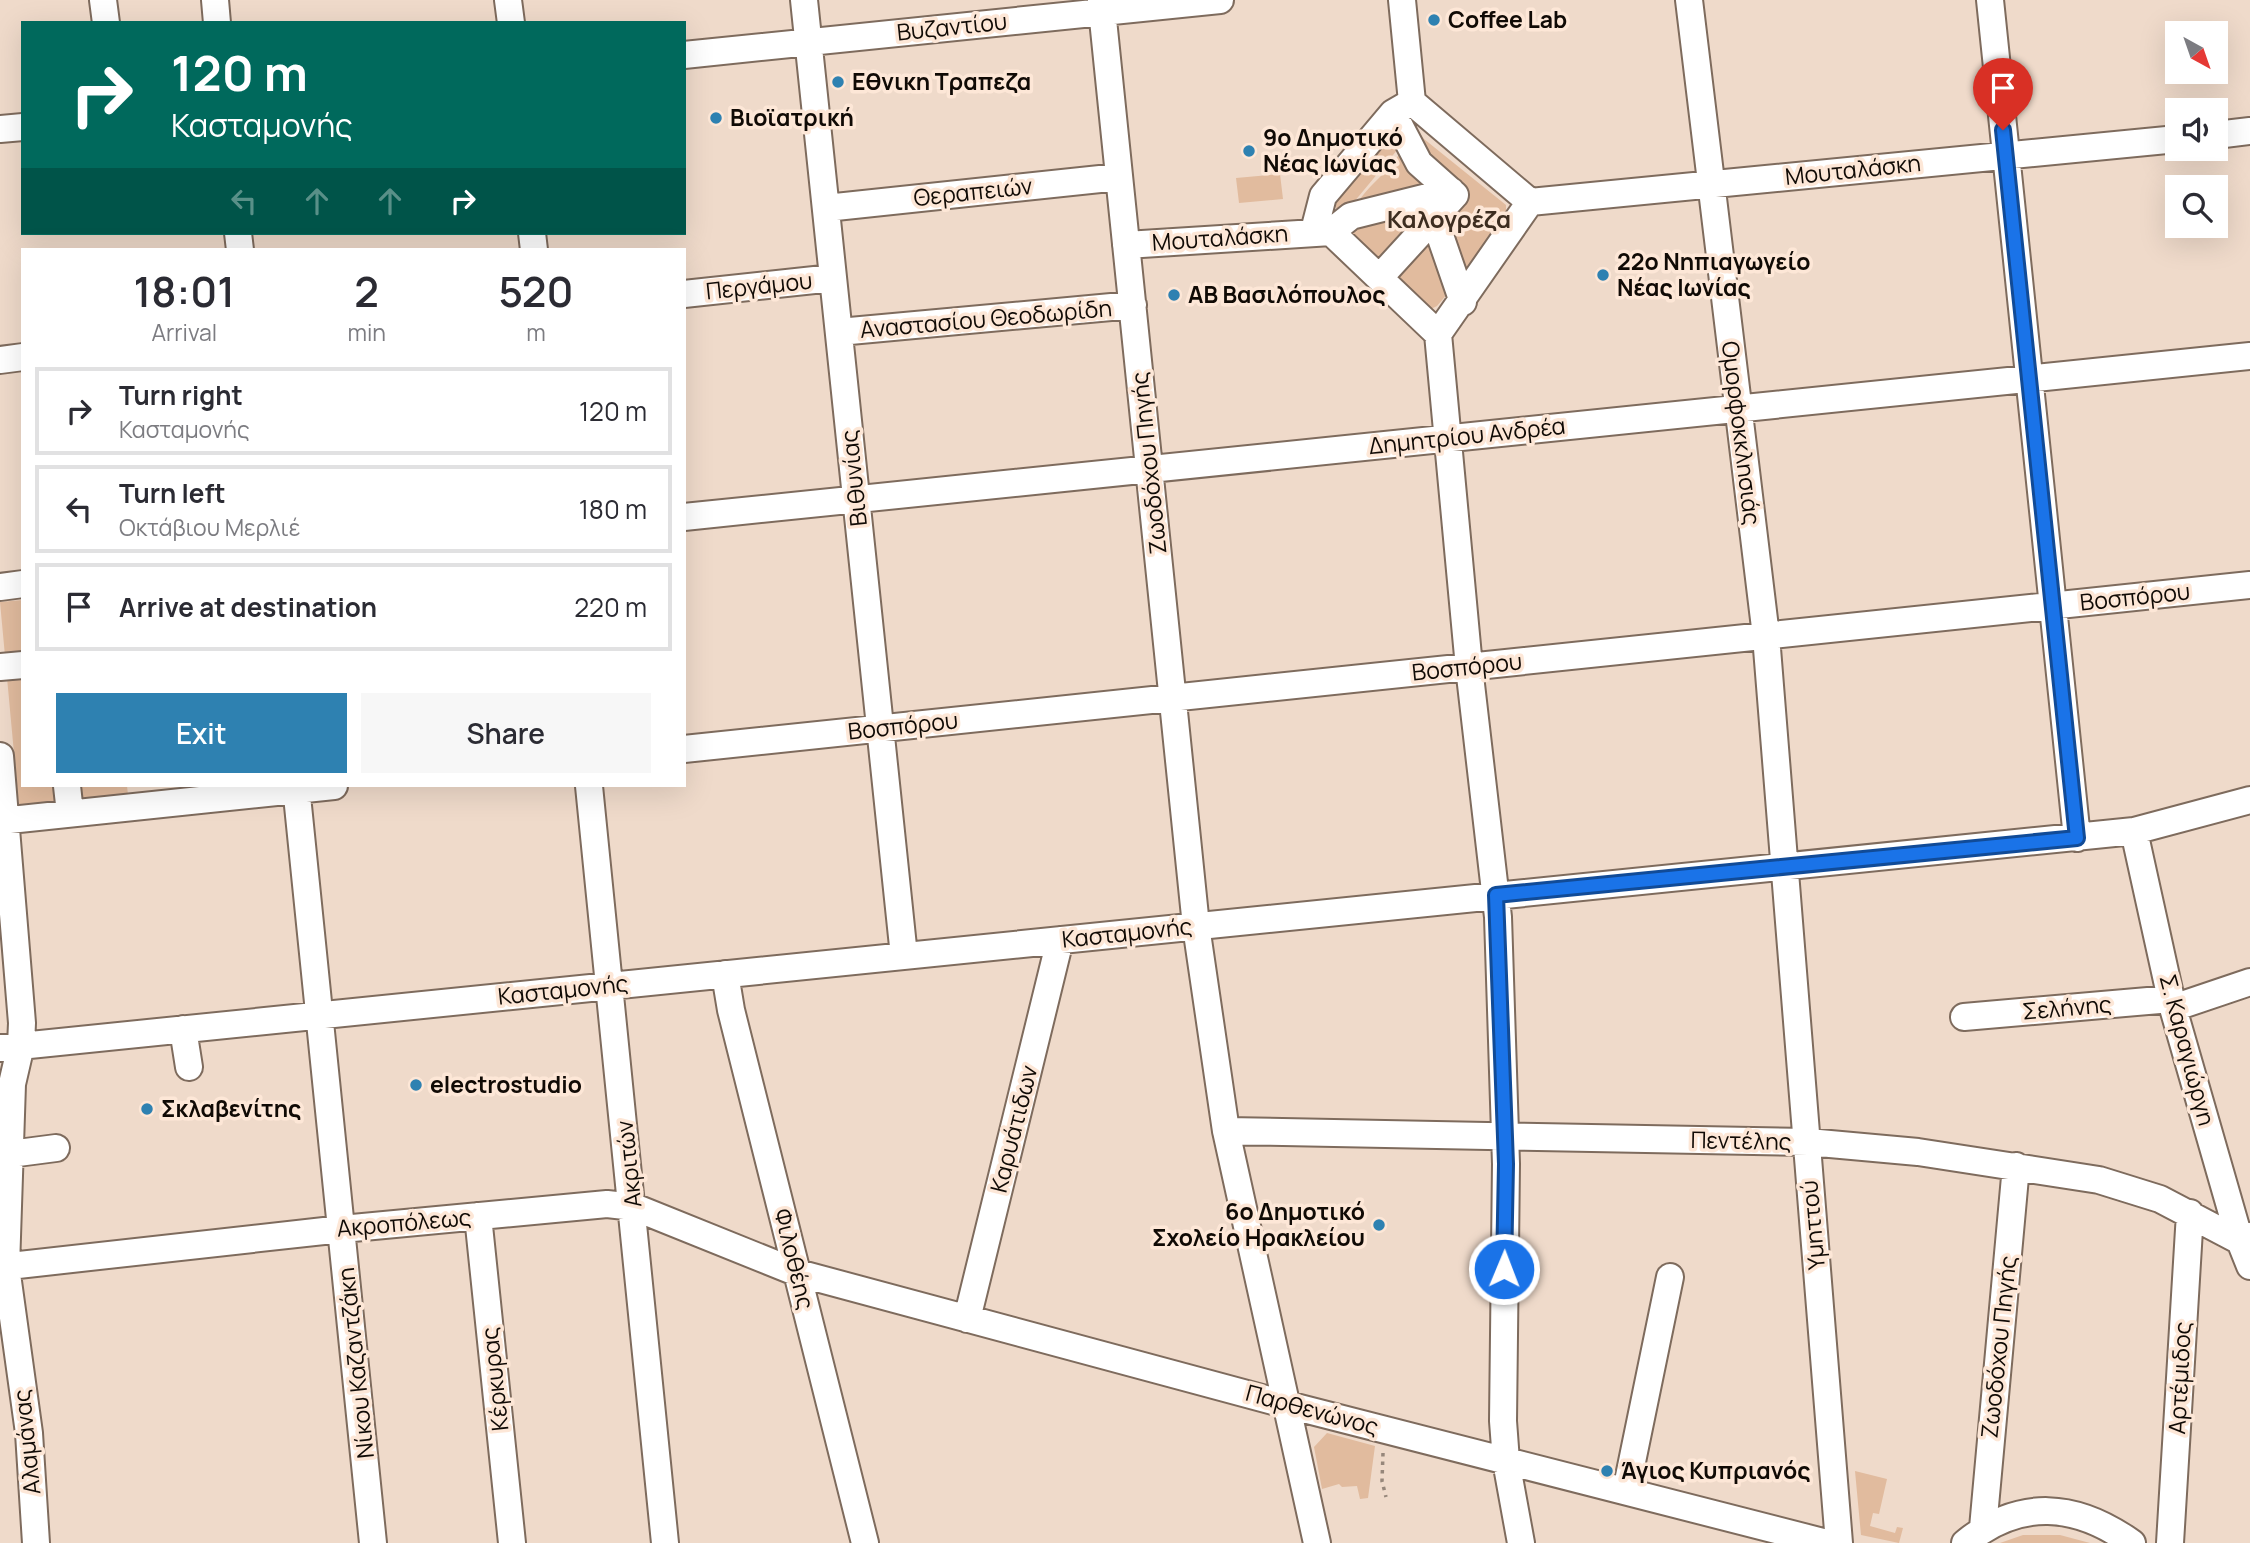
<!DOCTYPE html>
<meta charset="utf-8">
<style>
:root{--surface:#fff;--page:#f7f7f7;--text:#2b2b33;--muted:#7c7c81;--line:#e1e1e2;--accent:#2e81b1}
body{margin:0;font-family:Manrope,sans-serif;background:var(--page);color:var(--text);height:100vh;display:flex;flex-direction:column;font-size:26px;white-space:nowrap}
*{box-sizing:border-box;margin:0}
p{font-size:23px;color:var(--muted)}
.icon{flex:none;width:38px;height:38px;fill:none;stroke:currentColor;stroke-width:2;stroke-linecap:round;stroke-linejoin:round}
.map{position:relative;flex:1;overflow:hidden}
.details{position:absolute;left:21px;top:248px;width:665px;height:539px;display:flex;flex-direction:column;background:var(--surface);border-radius:0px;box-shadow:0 7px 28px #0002}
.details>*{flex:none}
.guide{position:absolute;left:21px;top:21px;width:665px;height:214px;border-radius:0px;box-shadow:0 7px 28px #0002;background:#00695c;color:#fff;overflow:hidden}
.needle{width:46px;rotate:140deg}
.fabs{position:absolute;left:2165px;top:21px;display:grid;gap:14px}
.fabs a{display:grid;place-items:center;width:63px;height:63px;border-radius:0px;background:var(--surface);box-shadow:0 7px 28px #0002;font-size:35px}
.pin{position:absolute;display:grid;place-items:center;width:60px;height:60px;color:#fff;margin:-72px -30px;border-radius:50% 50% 50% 0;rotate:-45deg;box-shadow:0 0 7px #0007}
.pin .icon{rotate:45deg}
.me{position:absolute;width:77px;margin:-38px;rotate:1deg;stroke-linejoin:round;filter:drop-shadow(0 0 5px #0008)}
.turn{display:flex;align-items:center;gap:24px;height:147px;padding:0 35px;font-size:32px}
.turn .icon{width:91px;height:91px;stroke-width:2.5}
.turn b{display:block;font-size:49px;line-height:60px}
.lanes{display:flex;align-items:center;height:66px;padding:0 35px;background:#0003;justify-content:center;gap:35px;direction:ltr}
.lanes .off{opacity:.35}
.eta{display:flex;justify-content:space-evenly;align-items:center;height:119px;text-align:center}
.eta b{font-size:42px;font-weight:600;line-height:49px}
.action{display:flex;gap:14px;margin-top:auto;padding:14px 35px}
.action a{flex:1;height:80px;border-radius:0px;background:var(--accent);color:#fff;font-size:28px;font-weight:600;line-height:80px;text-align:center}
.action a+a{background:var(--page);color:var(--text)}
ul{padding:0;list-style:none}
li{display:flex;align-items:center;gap:21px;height:88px;margin:0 14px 10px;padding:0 21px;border:4px solid var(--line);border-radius:0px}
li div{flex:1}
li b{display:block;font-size:26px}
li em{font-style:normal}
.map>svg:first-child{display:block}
</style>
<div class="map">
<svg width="2250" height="1543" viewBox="0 0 2250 1543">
<rect width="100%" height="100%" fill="#efdaca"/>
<!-- green -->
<path fill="#e1bb9e" d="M1404,112L1424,139L1506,205V225L1437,306L1429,310L1352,239C1340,200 1384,182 1401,151C1406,142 1403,123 1404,112Z
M1379,133L1398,149L1344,214L1325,199Z
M1280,174L1283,199L1239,203L1236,178Z
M23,600V786H127L128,795L19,807L0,602Z
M1327,1433L1375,1446L1368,1498L1360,1499L1357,1486L1342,1487L1339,1484L1322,1489L1314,1447Z
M1855,1471L1887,1479L1879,1514L1873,1513L1870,1526L1895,1533L1897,1527L1903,1528L1899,1543L1861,1535Z
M2023,1535H2060L2090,1543H2000Z"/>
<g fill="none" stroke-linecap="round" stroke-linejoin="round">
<defs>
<path id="minor" d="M103,0L106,23
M215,0L217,23
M508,0L511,23
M804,0L904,956
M1101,0L1196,926L1226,1131L1317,1543
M1402,0L1412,102
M1689,0L1766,636L1839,1543
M1990,0L2077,838
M684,55L1220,0
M1412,102L1530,202
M1393,113L1419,163L1455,195L1434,218L1463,302
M0,129L23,127
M2216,135L2250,131
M1530,202L2177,139
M826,208L1119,177
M1314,231L1323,196L1393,113L1412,102
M1331,232L1351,216L1451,191
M238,233L240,250
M532,233L534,250
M1126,245L1331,232L1438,334
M1380,277L1434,218
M684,294L833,278
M839,332L1133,305
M1438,334L1469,667L1498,917L1506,1164L1503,1421L1506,1461L1521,1543
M1438,334L1530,202
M0,360L23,357
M684,517L2250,356
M0,587L23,584
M0,667L23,665
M684,749L2250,585
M0,756L22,1023L21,1045L12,1084L6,1267L29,1433L36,1543
M67,786L70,813
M296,786L373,1543
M589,786L665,1543
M0,821L334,786
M2134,831L2173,1008L2240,1241L2250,1266
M725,974L731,1010L865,1543
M2173,1008L2250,982
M1964,1017L2171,999
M183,1029L189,1067
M0,1048L2134,831L2250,800
M1226,1131L1808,1142L1918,1152L2099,1180L2160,1199L2240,1241L2250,1236
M10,1154L56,1148
M478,1216L512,1543
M0,1267L342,1229L607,1204L634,1207L798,1273L1288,1405L1827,1543
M967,1319L1060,940
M1626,1491L1670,1277
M1983,1528L2016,1166
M1965,1543C2020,1498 2076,1503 2132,1543
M2170,1543L2190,1213"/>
</defs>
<!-- minor casing -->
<use href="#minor" stroke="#7e6b5d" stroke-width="30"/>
<!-- path -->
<path stroke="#96877b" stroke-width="3.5" stroke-dasharray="3.5 5" stroke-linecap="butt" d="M1383,1453L1382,1481L1386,1497"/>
<!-- minor -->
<use href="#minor" stroke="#fff" stroke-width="26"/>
</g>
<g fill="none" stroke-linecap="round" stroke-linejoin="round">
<defs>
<path id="route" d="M1504,1269L1506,1164L1496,895L2077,838L2003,130"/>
</defs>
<!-- route casing -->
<use href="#route" stroke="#114b97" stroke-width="18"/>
<!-- route -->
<use href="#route" stroke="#1a73e8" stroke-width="12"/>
</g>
<!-- markers -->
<g fill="#2e81b1" stroke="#fde7d7" stroke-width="2.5">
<circle cx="1434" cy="20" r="7"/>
<circle cx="838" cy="82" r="7"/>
<circle cx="716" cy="118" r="7"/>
<circle cx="1249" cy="151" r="7"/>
<circle cx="1603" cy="275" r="7"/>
<circle cx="1174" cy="295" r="7"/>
<circle cx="416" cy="1085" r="7"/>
<circle cx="147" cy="1109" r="7"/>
<circle cx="1379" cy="1225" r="7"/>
<circle cx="1607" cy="1471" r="7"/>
</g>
<g text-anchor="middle" stroke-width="7" stroke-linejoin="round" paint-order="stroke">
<!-- poi labels -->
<g font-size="23" font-weight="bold" fill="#100a05" stroke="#fde7d7" text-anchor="start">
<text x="1448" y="28">Coffee Lab</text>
<text x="852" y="90">Εθνικη Τραπεζα</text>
<text x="730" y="126">Βιοϊατρική</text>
<text x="1263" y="146">9ο Δημοτικό<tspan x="1263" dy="26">Νέας Ιωνίας</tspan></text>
<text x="1617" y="270">22ο Νηπιαγωγείο<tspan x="1617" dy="26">Νέας Ιωνίας</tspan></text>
<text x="1188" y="303">ΑΒ Βασιλόπουλος</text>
<text x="430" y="1093">electrostudio</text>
<text x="161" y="1117">Σκλαβενίτης</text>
<text x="1365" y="1220" text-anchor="end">6ο Δημοτικό<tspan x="1365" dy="26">Σχολείο Ηρακλείου</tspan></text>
<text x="1621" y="1479">Άγιος Κυπριανός</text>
</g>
<!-- street labels -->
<g font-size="23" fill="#100a05" stroke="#fde7d7">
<text transform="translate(952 27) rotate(-6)" y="8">Βυζαντίου</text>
<text transform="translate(1853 170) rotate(-6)" y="8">Μουταλάσκη</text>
<text transform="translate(973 192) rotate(-6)" y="8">Θεραπειών</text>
<text transform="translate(1220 238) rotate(-4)" y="8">Μουταλάσκη</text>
<text transform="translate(759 286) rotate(-6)" y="8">Περγάμου</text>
<text transform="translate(986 319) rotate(-5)" y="8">Αναστασίου Θεοδωρίδη</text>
<text transform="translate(1741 433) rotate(83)" y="8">Ομορφοκκλησιάς</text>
<text transform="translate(1467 436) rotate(-6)" y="8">Δημητρίου Ανδρέα</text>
<text transform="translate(1149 463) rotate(-96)" y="8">Ζωοδόχου Πηγής</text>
<text transform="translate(854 478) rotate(-96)" y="8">Βιθυνίας</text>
<text transform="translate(2135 597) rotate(-6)" y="8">Βοσπόρου</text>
<text transform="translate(1467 667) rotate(-6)" y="8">Βοσπόρου</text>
<text transform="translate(903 726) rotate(-6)" y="8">Βοσπόρου</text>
<text transform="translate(1127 933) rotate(-6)" y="8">Κασταμονής</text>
<text transform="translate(563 990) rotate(-6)" y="8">Κασταμονής</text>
<text transform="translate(2067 1008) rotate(-5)" y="8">Σελήνης</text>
<text transform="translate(2187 1050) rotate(75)" y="8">Σ. Καραγιώργη</text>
<text transform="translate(1014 1129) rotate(-76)" y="8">Καρυάτιδων</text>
<text transform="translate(1741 1141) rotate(1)" y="8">Πεντέλης</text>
<text transform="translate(629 1164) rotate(-96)" y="8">Ακριτών</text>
<text transform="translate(404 1223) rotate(-5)" y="8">Ακροπόλεως</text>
<text transform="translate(1813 1225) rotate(-95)" y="8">Υμηττού</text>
<text transform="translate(794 1259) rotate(76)" y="8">Φιλοθέης</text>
<text transform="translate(1999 1347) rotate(-84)" y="8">Ζωοδόχου Πηγής</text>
<text transform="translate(356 1363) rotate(-96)" y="8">Νίκου Καζαντζάκη</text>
<text transform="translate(2180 1378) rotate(-87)" y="8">Αρτέμιδος</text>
<text transform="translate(495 1379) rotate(-96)" y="8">Κέρκυρας</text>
<text transform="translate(1312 1410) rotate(15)" y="8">Παρθενώνος</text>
<text transform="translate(27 1442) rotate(-96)" y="8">Αλαμάνας</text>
</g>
<!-- neighbourhood labels -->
<g font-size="24" font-weight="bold" fill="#3d2d20" stroke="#fde7d7">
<text x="1449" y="228">Καλογρέζα</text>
</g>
</g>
</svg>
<div class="fabs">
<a><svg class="needle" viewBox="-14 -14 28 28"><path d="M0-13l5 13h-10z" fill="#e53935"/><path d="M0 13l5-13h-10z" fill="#7c7c81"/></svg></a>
<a><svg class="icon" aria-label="sound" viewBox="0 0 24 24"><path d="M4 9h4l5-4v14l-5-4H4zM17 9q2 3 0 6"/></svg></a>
<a><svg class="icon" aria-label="search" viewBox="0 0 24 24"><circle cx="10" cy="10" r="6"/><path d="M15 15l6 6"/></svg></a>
</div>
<div class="pin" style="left:2003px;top:130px;background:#d93025"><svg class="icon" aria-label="arrive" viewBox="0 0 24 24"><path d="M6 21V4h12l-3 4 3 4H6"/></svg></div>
<svg class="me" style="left:1504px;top:1269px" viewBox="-20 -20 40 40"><circle r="17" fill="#1a73e8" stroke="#fff" stroke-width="3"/><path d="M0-11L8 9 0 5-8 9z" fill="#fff"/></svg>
<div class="guide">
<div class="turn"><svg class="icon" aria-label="right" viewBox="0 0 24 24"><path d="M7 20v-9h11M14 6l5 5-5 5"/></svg><div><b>120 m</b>Κασταμονής</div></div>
<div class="lanes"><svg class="icon off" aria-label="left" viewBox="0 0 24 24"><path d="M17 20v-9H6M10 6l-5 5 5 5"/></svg><svg class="icon off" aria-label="ahead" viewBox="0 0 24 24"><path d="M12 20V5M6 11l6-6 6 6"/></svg><svg class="icon off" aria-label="ahead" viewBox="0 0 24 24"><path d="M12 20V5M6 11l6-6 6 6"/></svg><svg class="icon" aria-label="right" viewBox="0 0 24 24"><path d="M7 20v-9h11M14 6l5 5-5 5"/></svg></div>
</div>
<section class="details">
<div class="eta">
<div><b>18:01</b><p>Arrival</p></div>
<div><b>2</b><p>min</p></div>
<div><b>520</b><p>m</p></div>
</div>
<ul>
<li><svg class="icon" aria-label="right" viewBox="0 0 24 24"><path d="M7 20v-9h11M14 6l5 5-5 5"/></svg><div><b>Turn right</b><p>Κασταμονής</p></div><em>120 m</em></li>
<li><svg class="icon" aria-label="left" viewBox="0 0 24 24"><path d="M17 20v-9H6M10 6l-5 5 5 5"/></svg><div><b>Turn left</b><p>Οκτάβιου Μερλιέ</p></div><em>180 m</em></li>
<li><svg class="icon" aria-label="arrive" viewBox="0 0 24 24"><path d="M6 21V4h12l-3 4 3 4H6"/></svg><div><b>Arrive at destination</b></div><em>220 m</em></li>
</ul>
<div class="action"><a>Exit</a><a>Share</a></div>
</section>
</div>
